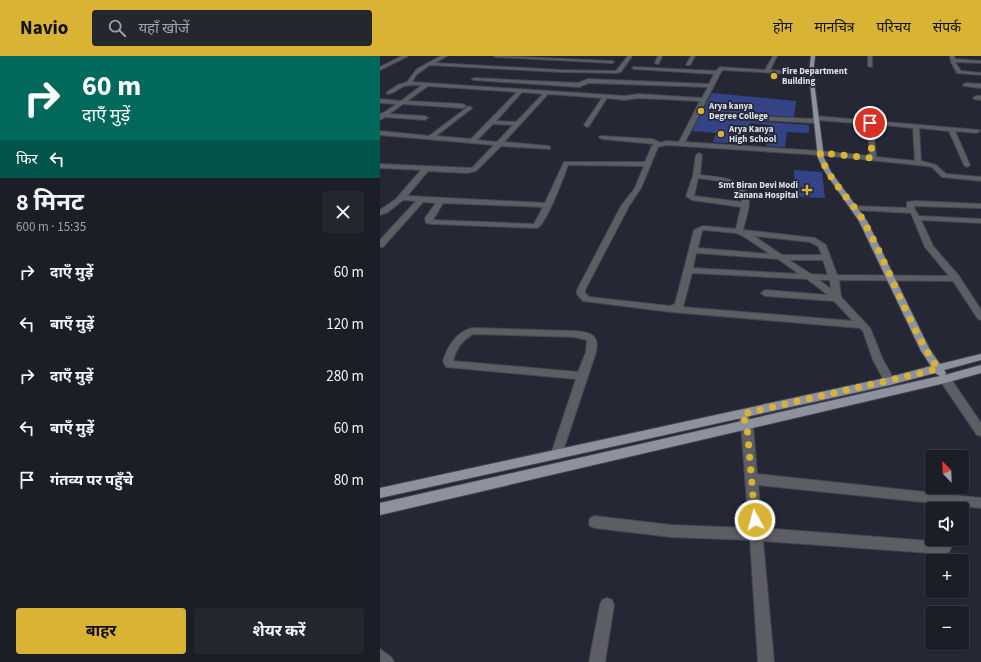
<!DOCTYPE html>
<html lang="hi">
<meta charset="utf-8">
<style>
:root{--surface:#1c1e27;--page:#25272f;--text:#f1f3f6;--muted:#a0a2a7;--line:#3a3c44;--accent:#d9b334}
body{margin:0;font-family:"Source Sans 3","Noto Sans Devanagari",sans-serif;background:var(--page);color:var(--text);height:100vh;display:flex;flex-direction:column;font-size:15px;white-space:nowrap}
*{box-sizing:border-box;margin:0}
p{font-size:13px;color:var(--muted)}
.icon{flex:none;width:22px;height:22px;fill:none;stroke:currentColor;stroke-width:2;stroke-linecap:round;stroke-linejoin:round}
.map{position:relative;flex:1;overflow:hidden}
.side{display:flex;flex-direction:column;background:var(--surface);width:380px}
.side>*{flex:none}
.top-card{background:#00695c;color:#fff;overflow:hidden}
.needle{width:26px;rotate:337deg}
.tools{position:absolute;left:545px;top:394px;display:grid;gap:8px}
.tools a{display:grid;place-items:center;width:44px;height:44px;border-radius:4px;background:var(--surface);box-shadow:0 1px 3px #0004,0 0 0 1px var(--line);font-size:20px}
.pin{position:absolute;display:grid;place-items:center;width:34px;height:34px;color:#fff;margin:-17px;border:2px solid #fff;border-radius:50%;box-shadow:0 1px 4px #0007}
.me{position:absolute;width:44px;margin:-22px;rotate:354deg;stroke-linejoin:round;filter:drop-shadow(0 0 3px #0008)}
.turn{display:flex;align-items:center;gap:14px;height:84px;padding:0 16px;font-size:18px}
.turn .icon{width:52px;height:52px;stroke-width:2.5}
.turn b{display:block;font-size:28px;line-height:34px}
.then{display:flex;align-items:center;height:38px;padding:0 16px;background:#0003;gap:8px;font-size:15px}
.round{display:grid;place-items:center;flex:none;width:42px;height:42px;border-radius:4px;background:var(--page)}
.head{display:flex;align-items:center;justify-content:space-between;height:68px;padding:0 16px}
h1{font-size:24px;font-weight:700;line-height:30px}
.cta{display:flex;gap:8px;margin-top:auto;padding:8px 16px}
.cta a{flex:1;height:46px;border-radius:4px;background:var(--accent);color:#111;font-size:16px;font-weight:700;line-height:46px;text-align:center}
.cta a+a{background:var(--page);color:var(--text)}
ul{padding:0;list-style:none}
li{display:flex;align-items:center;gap:12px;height:52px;padding:0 16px}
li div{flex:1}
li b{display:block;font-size:15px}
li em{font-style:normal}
header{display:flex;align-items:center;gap:24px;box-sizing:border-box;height:56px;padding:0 20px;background:var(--accent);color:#111}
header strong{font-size:19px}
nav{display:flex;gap:22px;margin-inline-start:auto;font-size:14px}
.search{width:280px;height:36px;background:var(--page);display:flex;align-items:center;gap:10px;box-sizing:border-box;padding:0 14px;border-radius:4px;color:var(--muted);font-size:15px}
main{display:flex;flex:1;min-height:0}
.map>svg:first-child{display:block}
</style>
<header>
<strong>Navio</strong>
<div class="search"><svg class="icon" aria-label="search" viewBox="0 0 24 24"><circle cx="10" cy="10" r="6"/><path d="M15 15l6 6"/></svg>यहाँ खोजें</div>
<nav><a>होम</a><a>मानचित्र</a><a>परिचय</a><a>संपर्क</a></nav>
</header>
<main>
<section class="side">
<div class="top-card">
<div class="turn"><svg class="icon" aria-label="right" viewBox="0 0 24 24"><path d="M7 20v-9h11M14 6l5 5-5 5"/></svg><div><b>60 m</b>दाएँ मुड़ें</div></div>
<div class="then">फिर<svg class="icon" aria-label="left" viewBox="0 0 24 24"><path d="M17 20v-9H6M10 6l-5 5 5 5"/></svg></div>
</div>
<div class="head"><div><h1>8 मिनट</h1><p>600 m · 15:35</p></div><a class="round"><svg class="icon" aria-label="close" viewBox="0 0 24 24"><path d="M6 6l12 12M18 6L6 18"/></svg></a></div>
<ul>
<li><svg class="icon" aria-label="right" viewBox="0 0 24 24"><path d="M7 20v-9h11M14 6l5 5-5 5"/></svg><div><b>दाएँ मुड़ें</b></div><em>60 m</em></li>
<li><svg class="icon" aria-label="left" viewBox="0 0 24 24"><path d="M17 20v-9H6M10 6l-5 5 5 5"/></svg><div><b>बाएँ मुड़ें</b></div><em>120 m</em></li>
<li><svg class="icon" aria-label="right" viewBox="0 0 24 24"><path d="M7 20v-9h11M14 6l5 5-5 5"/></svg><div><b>दाएँ मुड़ें</b></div><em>280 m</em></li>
<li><svg class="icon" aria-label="left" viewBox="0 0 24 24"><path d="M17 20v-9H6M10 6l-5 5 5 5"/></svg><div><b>बाएँ मुड़ें</b></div><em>60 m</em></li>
<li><svg class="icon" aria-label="arrive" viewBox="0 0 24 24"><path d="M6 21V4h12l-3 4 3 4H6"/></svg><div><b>गंतव्य पर पहुँचे</b></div><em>80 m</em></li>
</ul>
<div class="cta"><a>बाहर</a><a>शेयर करें</a></div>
</section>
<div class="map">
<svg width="601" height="606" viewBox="0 0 601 606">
<rect width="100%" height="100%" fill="#252834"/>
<!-- building -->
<path fill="#344286" d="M332,37L416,45L414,61L333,56L330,58V61L331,62L429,69V77L407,76L405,91L386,90L389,69L370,67L365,88L333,86L336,77L312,75Z
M414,114L442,116L445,142L416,141Z"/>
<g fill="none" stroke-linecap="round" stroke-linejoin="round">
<defs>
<path id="minor" d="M22,0H28L0,14V11Z
M61,0H67L55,7L181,14L236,15L248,0H252L241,16L236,17L181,16L50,9L36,19L32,26L245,40L258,38L322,42L328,31L209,27L199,31L94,24L92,23L94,22L198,27L208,23L329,28L334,18L254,13L252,12L254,11L336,15L340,11L385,14L393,0H397L390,14L431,17L433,18L431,19L342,14L305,86L440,95L490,100L487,68L437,64V66L435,67L331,61V59L333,58L433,63V61L435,60L599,74L600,75L597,77L575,75L590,109L587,111L584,109L569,75L539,72L541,105L556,109L566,118L601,121V125L562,121L552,111L547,110L440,99L286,89L278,91L261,132L249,150L205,234V237L209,241L290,250L295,248L314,174L323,170L356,173L361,151L312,144L306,140L313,120L316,99L319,97L322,99L320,119C337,121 366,121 369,144C370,152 365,165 363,174L435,182L446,189L457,219L569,220L545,191L531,157L476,154L472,152L473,150L527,152V146L536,145L601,148V152L534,150L535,154L539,160L601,163V167L541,164L553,190L579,220L601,254V264L598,263L573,225L459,224L461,241L490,272L503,304L515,325L514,328H506L493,304L483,275L480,272L291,256L203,245L197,238V234L241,150L255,132L264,110L188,109C184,120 166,169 157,172L52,168L46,167L45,162L56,147L43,146L3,191H0V184L36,145L23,144L8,156L0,159V154L16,143L41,114L0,112V108L92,112L114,89L0,79V75L49,80L89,50L92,52L91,53L56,80L91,83L137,36L48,30L27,45L83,48L86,50L83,52L23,48L9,58L45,60L48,62L45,64L5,61L0,64V58L3,57L17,48L0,47V43L21,45L42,29C35,29 29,28 22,31C17,34 13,38 7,38V36L18,29L27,26L37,13ZM142,36L163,38L136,66L116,65ZM168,38L222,42L204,69L207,71L209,70L227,42L245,44L258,42L320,45L299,86L286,85L281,87L272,83L220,80L219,81L222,83L274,88L272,90L265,106H184L165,147L27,140L48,115L87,117L96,115L121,90L170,93V91L168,90L124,86ZM113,68L133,69L117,86L97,84ZM493,68L533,72L535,105L496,101ZM318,122C335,125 361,124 362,146L314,140ZM63,147L163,151L154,168L53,164ZM324,174L356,177L363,180L390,198L318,192L322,175ZM374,180L430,186L438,190L442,199H402ZM316,197L398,203L419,218L313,212ZM409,204H443L448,219L431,218ZM312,217L427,223L448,239L385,234L381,237L385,240L454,245L473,265L303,251ZM439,224H450L451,233Z
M114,0L232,5L234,6L232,7L116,1Z
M278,0H282L279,7L277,8L275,7Z
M311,0H315L310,9H306Z
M488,0H492V11L488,10Z
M570,0H574L575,3L601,5V7L575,6L581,15L601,17V19L577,17L571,6Z
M586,27L601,28V32L584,30L583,29Z
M596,40H601V44L594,43L593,42Z
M92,272L194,275C209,276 220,278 216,296L181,401L177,403L173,401L171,398L196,323L66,311L63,305C68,290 76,276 92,272ZM93,278L194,281L207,284L206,296L198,316L73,305C76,293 82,284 93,278Z
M565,319L569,320L601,367V380L597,379L561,326L560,323L561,320Z
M362,354L366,355L373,369L377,418L601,442V452L378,429L382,472L564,486L569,488L571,492L569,496L564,498L383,485L394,606H378L370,484L291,481L215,472L210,470L209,466L210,462L215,460L291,469L369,472L361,369L357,358L358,355Z
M227,542L232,544L234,549L225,606H209L220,549L222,544Z
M0,593L11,601L14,606H0Z"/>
<path id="major" d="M431,0H435L433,18L444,102L451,116L487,165L550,294L560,308L601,298V304L564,314L566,317L565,319L601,309V317L565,327L0,459V447L560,320L555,317L510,329L0,442V432L510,321L551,310L541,295L479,165L445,116L438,102L429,18Z"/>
</defs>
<!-- minor casing -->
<use href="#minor" stroke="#434651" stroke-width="2"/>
<!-- major casing -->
<use href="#major" stroke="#434651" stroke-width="2"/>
<!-- minor -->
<use href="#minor" fill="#5c5e64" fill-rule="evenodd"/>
<!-- major -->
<use href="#major" fill="#8e929f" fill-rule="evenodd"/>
</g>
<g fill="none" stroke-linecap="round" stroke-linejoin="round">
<!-- route -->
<path stroke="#d9b334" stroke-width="7" stroke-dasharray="0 12.6" d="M375,464L367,370L362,358L558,313C527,267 510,212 483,164C469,141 447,123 440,97L492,102L490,67"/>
</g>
<!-- markers -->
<g fill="#d9b334" stroke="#252834" stroke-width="1.5">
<circle cx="394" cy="20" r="4"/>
<circle cx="321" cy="55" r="4"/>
<circle cx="341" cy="78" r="4"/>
<path d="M425 128h4v4h4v4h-4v4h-4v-4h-4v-4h4z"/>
</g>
<g text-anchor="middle" stroke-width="3.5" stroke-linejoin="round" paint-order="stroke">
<!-- far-poi labels -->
<g font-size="9" font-weight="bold" fill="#dee1e9" stroke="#252834" text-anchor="start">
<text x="402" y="18">Fire Department<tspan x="402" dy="10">Building</tspan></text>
<text x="329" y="53">Arya kanya<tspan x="329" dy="10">Degree College</tspan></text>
<text x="349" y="76">Arya Kanya<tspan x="349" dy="10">High School</tspan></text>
<text x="418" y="132" text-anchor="end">Smt Biran Devi Modi<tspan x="418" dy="10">Zanana Hospital</tspan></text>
</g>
</g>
</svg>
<div class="tools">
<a><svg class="needle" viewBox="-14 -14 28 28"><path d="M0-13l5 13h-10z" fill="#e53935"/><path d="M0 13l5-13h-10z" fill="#a0a2a7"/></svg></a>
<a><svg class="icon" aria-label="sound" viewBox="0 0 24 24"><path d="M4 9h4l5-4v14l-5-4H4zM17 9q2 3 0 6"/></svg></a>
<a>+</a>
<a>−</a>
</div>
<div class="pin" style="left:490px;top:67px;background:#d93025"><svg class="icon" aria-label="arrive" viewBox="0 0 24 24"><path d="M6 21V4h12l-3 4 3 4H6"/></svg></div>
<svg class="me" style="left:375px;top:464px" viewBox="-20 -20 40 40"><circle r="17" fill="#d9b334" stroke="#fff" stroke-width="3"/><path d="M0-11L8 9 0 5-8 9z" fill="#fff"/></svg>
</div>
</main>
